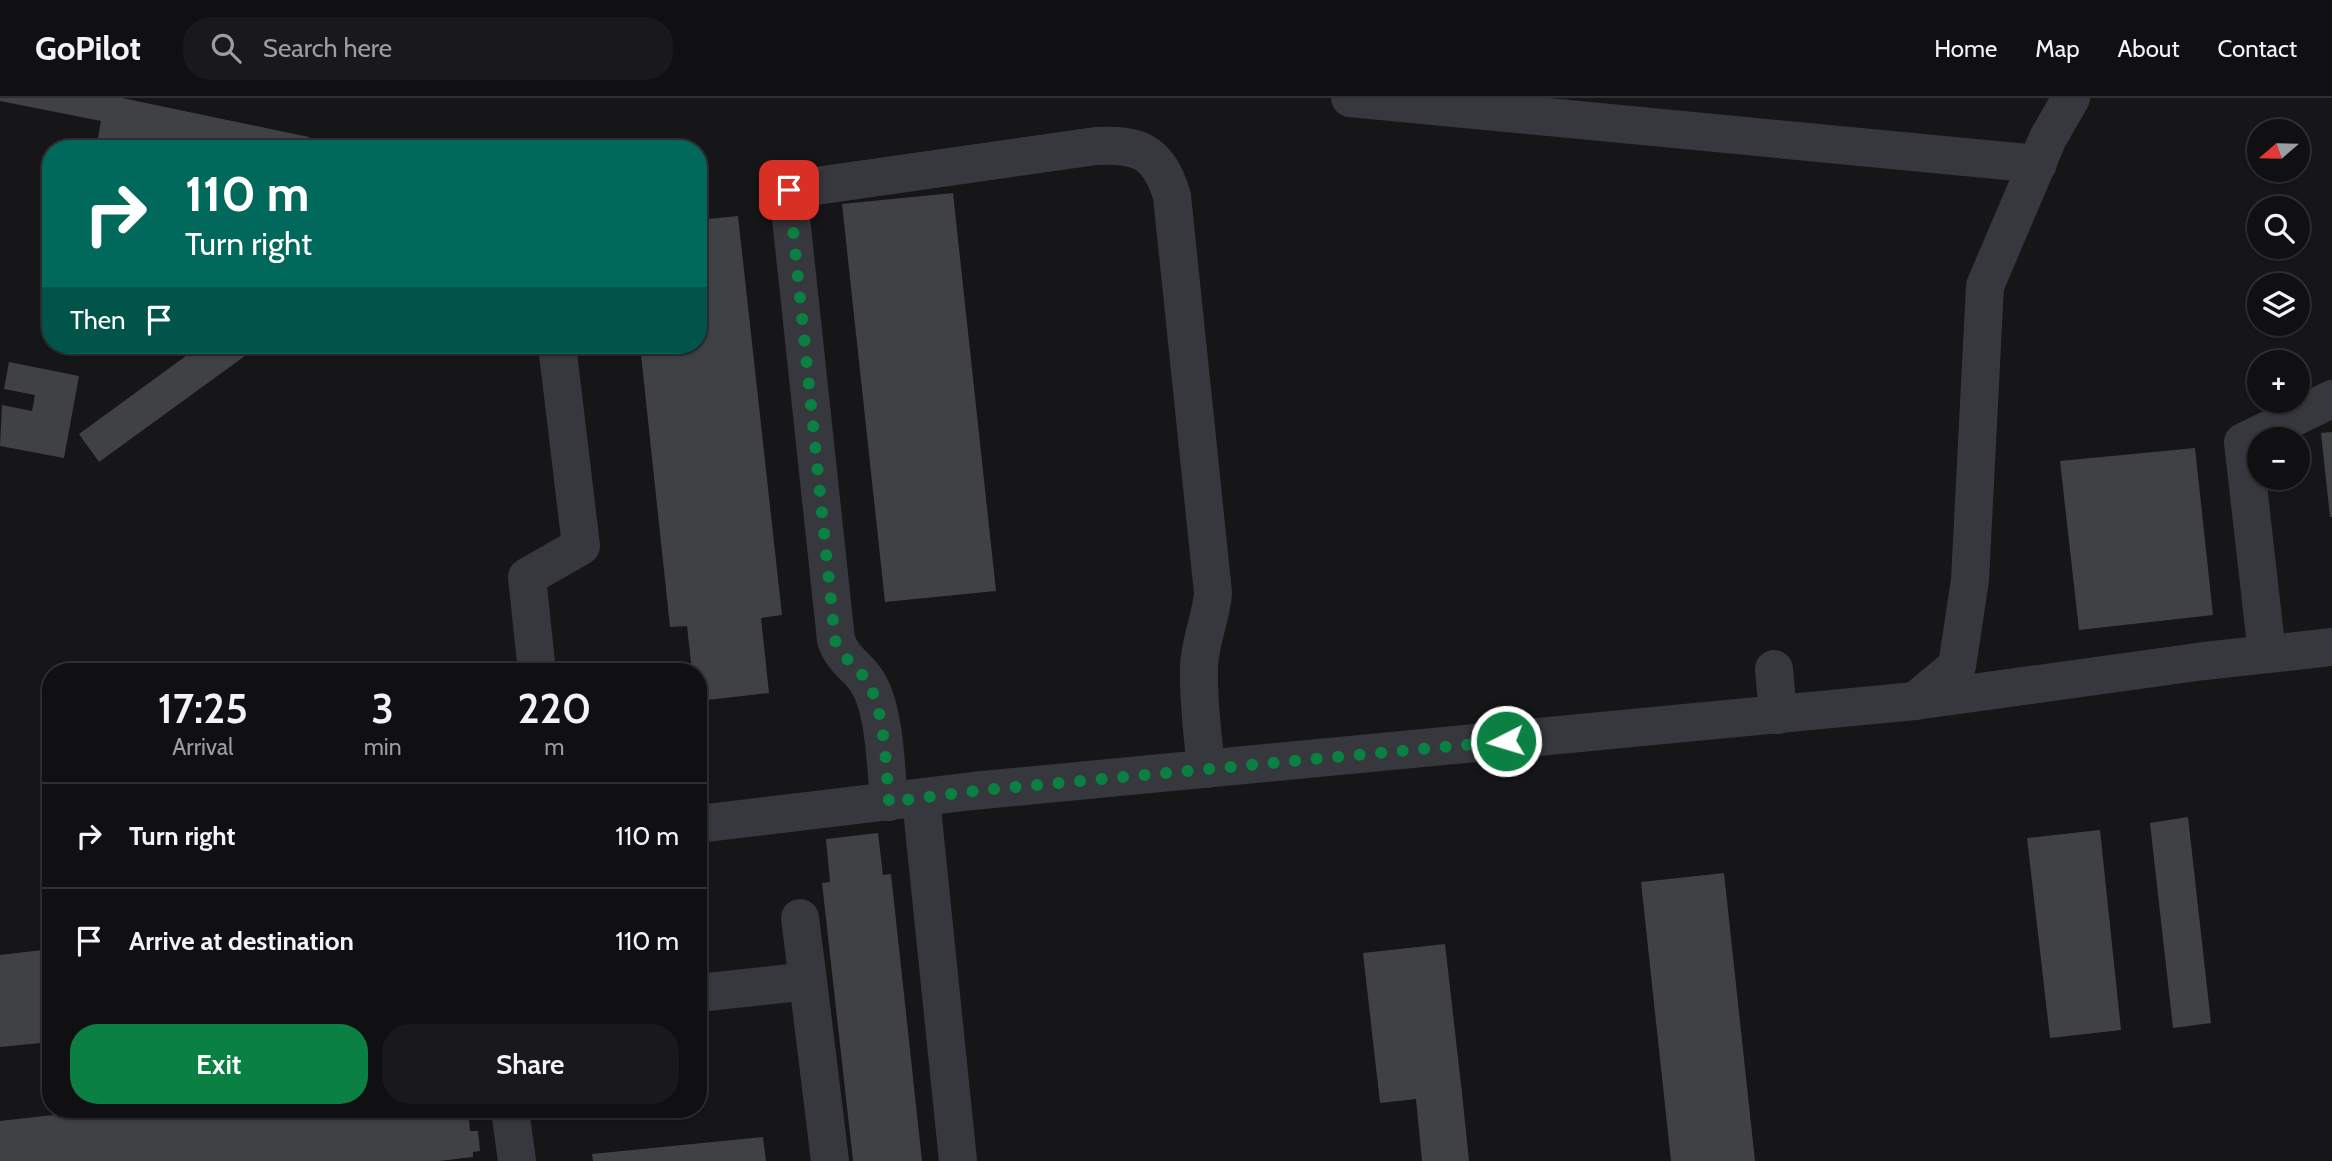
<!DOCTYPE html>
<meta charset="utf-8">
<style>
body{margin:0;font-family:Cabin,sans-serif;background:#19191b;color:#f1f3f6;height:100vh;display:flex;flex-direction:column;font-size:26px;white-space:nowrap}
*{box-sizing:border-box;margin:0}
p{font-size:23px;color:#9c9d9f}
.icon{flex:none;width:38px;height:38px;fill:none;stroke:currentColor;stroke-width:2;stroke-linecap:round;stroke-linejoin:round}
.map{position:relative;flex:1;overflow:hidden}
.details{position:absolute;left:42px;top:565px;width:665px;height:455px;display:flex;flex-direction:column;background:#101012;border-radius:28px;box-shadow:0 2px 5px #0004,0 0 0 2px #303032}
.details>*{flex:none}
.guide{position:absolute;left:42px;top:42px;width:665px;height:214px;border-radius:28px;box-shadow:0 2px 5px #0004,0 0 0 2px #303032;background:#00695c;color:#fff;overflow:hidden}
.needle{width:46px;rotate:250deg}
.fabs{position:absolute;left:2247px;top:21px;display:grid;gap:14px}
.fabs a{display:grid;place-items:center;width:63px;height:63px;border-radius:50%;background:#101012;box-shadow:0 2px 5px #0004,0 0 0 2px #303032;font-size:35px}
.pin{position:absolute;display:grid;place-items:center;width:60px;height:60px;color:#fff;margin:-30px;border-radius:14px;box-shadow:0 4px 10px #0006}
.me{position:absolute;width:77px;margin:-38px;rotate:265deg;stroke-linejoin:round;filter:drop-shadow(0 0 5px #0008)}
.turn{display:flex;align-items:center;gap:24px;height:147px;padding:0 28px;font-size:32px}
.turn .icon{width:91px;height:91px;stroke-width:2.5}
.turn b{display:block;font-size:49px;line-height:60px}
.then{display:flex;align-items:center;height:66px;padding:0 28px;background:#0003;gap:14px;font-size:26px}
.eta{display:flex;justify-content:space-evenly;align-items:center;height:119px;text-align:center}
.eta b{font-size:42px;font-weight:600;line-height:49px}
.primary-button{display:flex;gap:14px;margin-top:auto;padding:14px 28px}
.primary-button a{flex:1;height:80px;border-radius:28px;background:#0b8043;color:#fff;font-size:28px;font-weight:600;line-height:80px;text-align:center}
.primary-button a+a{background:#19191b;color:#f1f3f6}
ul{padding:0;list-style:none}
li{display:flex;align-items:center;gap:21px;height:105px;padding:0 28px;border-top:2px solid #303032}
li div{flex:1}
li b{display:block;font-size:26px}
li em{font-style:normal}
header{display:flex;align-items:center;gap:42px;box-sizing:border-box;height:98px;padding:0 35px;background:#101012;border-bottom:2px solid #303032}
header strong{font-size:33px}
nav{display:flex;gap:38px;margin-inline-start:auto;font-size:24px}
.search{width:490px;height:63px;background:#19191b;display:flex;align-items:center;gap:18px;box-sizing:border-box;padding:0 24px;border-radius:28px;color:#9c9d9f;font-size:26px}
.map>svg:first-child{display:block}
.building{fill:#404145}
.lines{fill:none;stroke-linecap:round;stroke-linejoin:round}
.minor{stroke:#37383d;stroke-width:38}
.route{stroke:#0b8043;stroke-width:12;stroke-dasharray:0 21.6}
</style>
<header>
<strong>GoPilot</strong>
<div class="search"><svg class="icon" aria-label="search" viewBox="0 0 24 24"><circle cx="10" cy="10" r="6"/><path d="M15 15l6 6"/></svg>Search here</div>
<nav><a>Home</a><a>Map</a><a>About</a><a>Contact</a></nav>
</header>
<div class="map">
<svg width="2332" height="1063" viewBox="0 0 2332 1063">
<rect width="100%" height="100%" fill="#161618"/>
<g class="building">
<polygon points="0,0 122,0 309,39 307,51 96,51 101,23 0,3"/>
<polygon points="953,95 996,493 885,504 842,106"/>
<polygon points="738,118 782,517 761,520 769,595 698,603 698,574 692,574 687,528 670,529 640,247 698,247 698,122"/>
<polygon points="201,247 243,247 249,255 99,364 79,336"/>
<polygon points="9,264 79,278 64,360 0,348 2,307 32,313 35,297 4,291"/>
<polygon points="2332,334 2332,419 2330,419 2321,335"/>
<polygon points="2195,350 2213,517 2079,532 2060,363"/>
<polygon points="2188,719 2211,925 2173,930 2150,725"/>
<polygon points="2100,732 2121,932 2050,940 2027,740"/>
<polygon points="878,735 883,777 891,776 922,1063 853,1063 822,785 830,784 826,741"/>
<polygon points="1724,775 1755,1063 1671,1063 1641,784"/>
<polygon points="1445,846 1462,995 1469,1063 1422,1063 1416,1001 1380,1005 1363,855"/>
<polygon points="51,851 51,944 0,949 0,857"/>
<polygon points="98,1012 468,1012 470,1033 478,1033 480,1053 473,1054 473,1059 439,1063 0,1063 0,1023"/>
<polygon points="763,1039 766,1063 593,1063 592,1056"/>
</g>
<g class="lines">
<g class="minor">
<polyline points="1350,0 2038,66"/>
<polyline points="2267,556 2243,344 2332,301"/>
<polyline points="1774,571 1778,617"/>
<polyline points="537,574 527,479 581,448 557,247"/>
<polyline points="1915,603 2204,563 2332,549"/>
<polyline points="921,701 958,1063"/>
<path d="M 889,704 C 886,671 885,613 868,585 C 859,569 843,563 836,542 L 788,92 L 1096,48 C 1141,46 1158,54 1172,98 L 1213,495 C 1211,521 1199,545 1199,571 C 1198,604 1203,638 1206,671"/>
<polyline points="698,726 973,693 1915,603 1957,568 1970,482 1985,188 2048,40 2071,0"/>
<polyline points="800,820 808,883"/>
<polyline points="698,895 808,883 830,1063"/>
<polyline points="510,1012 517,1063"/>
</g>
</g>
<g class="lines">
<path class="route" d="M 789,92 L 835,542 C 843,562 859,569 868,585 C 885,612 886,672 889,704 L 974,693 L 1506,643"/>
</g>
</svg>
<div class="fabs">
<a><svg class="needle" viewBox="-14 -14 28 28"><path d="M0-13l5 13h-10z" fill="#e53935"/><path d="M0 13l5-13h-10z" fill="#9c9d9f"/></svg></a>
<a><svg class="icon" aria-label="search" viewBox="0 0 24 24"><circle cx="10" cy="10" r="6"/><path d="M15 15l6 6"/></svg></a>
<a><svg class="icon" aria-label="layers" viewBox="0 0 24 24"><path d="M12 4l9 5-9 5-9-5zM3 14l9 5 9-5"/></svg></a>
<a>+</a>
<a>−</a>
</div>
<div class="pin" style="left:789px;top:92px;background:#d93025"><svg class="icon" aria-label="arrive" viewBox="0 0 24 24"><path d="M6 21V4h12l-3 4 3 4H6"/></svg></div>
<svg class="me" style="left:1506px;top:643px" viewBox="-20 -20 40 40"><circle r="17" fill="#0b8043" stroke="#fff" stroke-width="3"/><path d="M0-11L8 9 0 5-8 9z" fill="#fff"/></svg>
<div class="guide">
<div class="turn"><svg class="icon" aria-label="right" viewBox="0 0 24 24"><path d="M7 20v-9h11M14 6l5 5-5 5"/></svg><div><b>110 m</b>Turn right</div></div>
<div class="then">Then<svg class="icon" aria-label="arrive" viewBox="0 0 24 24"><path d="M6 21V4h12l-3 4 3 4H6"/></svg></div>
</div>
<section class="details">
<div class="eta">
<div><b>17:25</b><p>Arrival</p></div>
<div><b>3</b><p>min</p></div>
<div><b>220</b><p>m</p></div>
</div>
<ul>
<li><svg class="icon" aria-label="right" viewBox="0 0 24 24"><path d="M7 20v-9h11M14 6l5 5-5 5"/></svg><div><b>Turn right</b></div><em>110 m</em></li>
<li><svg class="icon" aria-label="arrive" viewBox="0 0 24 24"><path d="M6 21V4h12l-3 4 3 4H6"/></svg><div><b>Arrive at destination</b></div><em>110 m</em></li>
</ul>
<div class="primary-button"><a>Exit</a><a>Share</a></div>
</section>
</div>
